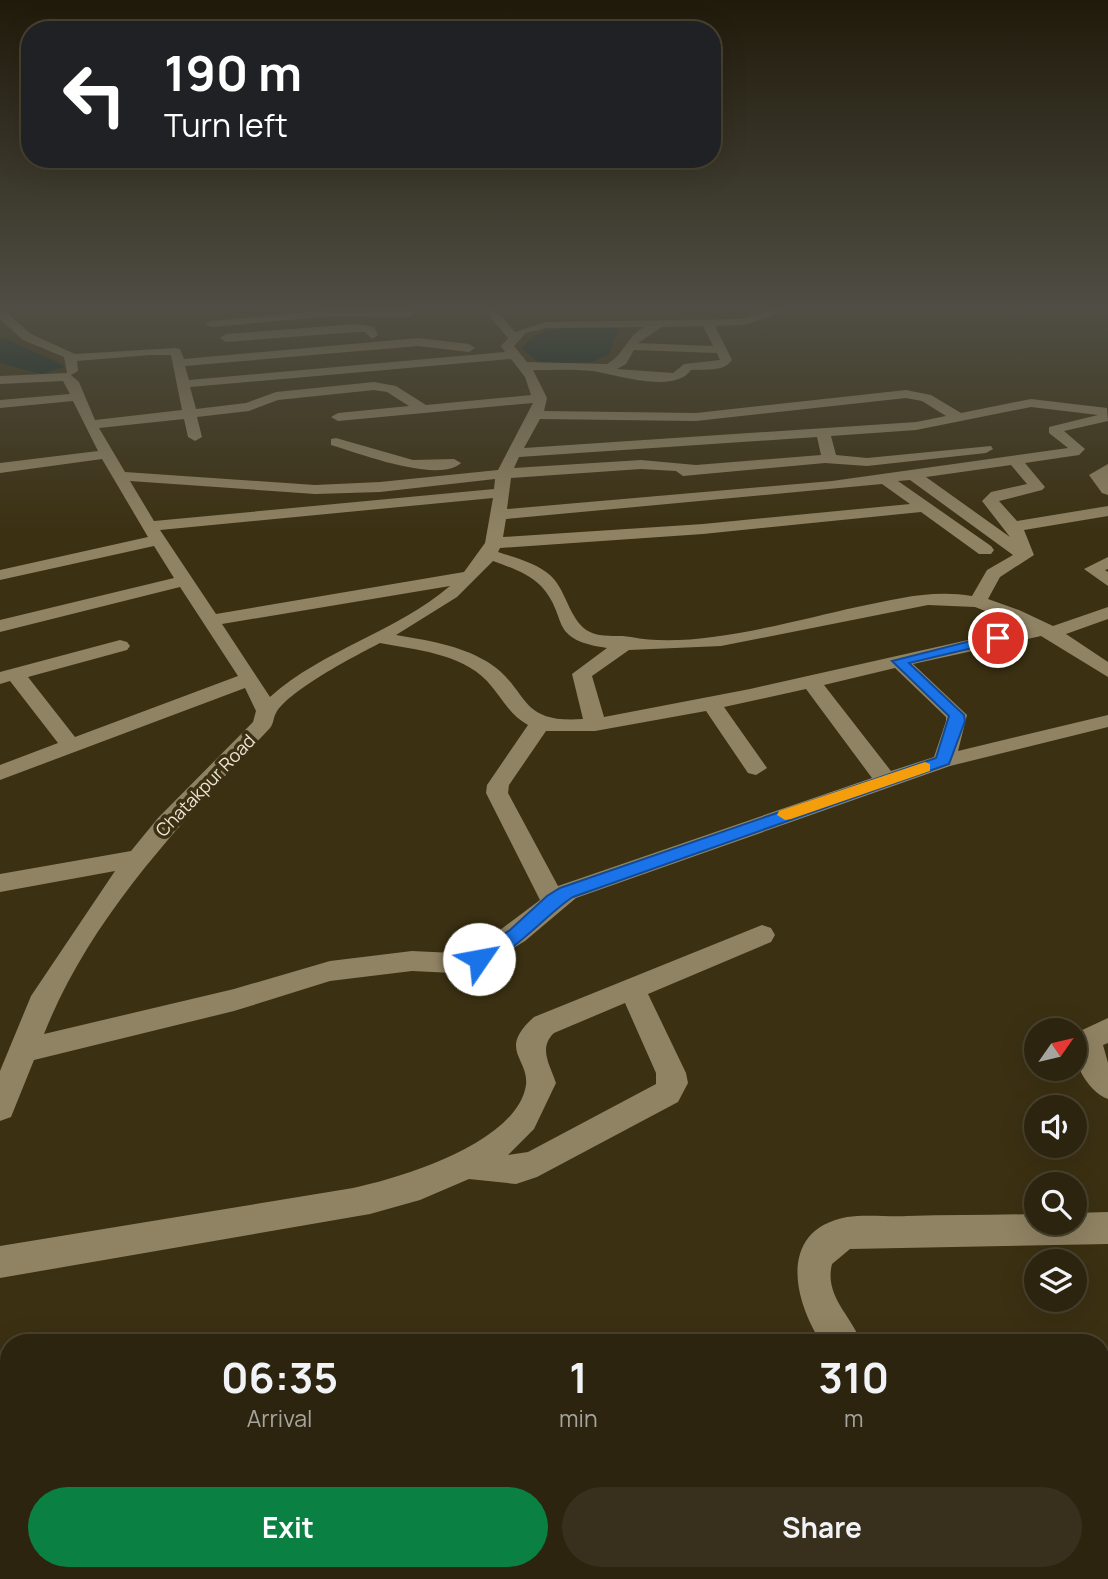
<!DOCTYPE html>
<style>
body{margin:0;font-family:Manrope,sans-serif;background:#38301c;color:#f1f3f6;height:100vh;display:flex;flex-direction:column;font-size:26px;white-space:nowrap}
*{box-sizing:border-box;margin:0}
p{font-size:23px;color:#a6a49e}
.icon{flex:none;width:38px;height:38px;fill:none;stroke:currentColor;stroke-width:2;stroke-linecap:round;stroke-linejoin:round}
.map{position:relative;flex:1;overflow:hidden}
.side{position:absolute;left:0px;top:1334px;width:1110px;height:247px;display:flex;flex-direction:column;background:#2c240e;border-radius:28px 28px 0 0;box-shadow:0 7px 28px #0002,0 0 0 2px #48412e}
.side>*{flex:none}
.top-card{position:absolute;left:21px;top:21px;width:700px;height:147px;border-radius:28px;box-shadow:0 7px 28px #0002,0 0 0 2px #48412e;background:#202124;color:#fff;overflow:hidden}
.needle{width:46px;rotate:56deg}
.fabs{position:absolute;left:1024px;top:1018px;display:grid;gap:14px}
.fabs a{display:grid;place-items:center;width:63px;height:63px;border-radius:50%;background:#2c240e;box-shadow:0 7px 28px #0002,0 0 0 2px #48412e;font-size:35px}
.pin{position:absolute;display:grid;place-items:center;width:60px;height:60px;color:#fff;margin:-30px;border:4px solid #fff;border-radius:50%;box-shadow:0 2px 7px #0007}
.me{position:absolute;width:77px;margin:-38px;rotate:57deg;stroke-linejoin:round;filter:drop-shadow(0 0 5px #0008)}
.turn{display:flex;align-items:center;gap:24px;height:147px;padding:0 28px;font-size:32px}
.turn .icon{width:91px;height:91px;stroke-width:2.5}
.turn b{display:block;font-size:49px;line-height:60px}
.eta{display:flex;justify-content:space-evenly;align-items:center;height:119px;text-align:center}
.eta b{font-size:42px;font-weight:700;line-height:49px}
.button{display:flex;gap:14px;margin-top:auto;padding:14px 28px}
.button a{flex:1;height:80px;border-radius:42px;background:#0b8043;color:#fff;font-size:28px;font-weight:700;line-height:80px;text-align:center}
.button a+a{background:#38301c;color:#f1f3f6}
.map>svg:first-child{display:block}
.water{fill:#052525}
.lines{fill:none;stroke-linecap:round;stroke-linejoin:round}
.street{fill:#908363;fill-rule:evenodd}
.route{fill:#1a73e8;stroke:#114b97;stroke-width:2}
.slow{fill:#f59e0b}
.labels{text-anchor:middle;dominant-baseline:central;stroke-width:7;stroke-linejoin:round;paint-order:stroke}
.street-label{font-size:18px;fill:#ede6d5;stroke:#3b3012}
</style>
<div class="map">
<svg width="1108" height="1579" viewBox="0 0 1108 1579">
<rect width="100%" height="100%" fill="#3b3012"/>
<g class="water">
<path d="M 618,328 L 609,354 L 592,362 L 540,364 L 522,349 C 539,320 588,329 618,328 Z"/>
<path d="M 6,338 C 25,350 46,355 65,367 L 41,374 L 0,363 L 0,340 Z"/>
</g>
<g class="lines">
<g class="street">
<path d="M 0,311 L 5,311 L 31,334 L 75,354 L 176,348 L 180,349 L 184,359 L 418,338 L 469,344 L 475,348 L 469,352 L 418,346 L 185,366 L 189,380 L 505,352 L 501,346 L 508,338 L 485,311 L 497,311 L 515,332 L 546,322 L 742,319 L 768,311 L 787,311 L 743,325 L 715,326 L 732,360 C 724,372 705,369 691,370 C 674,394 618,375 593,371 C 574,369 552,370 533,370 L 547,398 L 544,411 L 696,413 L 906,390 L 931,395 L 961,413 L 1031,399 L 1107,408 L 1108,421 L 1064,431 L 1085,449 L 1079,455 L 1025,463 L 1045,487 L 1042,490 L 999,501 L 1017,521 L 1108,506 L 1108,516 L 1024,530 L 1034,555 L 1000,577 L 988,599 L 1019,610 L 1053,626 L 1108,607 L 1108,619 L 1066,634 L 1108,662 L 1108,677 L 1041,636 L 913,664 L 967,715 L 958,751 L 1108,715 L 1108,727 L 950,766 L 576,898 L 525,941 L 479,969 L 453,973 L 412,971 L 330,981 L 234,1011 L 34,1060 L 11,1117 L 0,1121 L 0,1071 L 31,996 L 115,871 L 0,892 L 0,874 L 131,851 L 158,818 L 253,722 L 256,711 L 245,688 L 0,780 L 0,765 L 58,743 L 10,681 L 0,684 L 0,672 L 120,640 L 127,642 L 130,646 L 127,650 L 28,677 L 75,737 L 238,676 L 180,587 L 0,632 L 0,620 L 174,578 L 154,546 L 0,580 L 0,570 L 148,537 L 102,459 L 0,473 L 0,463 L 98,451 L 73,401 L 0,408 L 0,400 L 70,394 L 63,381 L 0,384 L 0,376 L 67,373 L 64,357 L 23,340 L 0,319 ZM 703,326 L 713,346 L 638,343 L 662,327 ZM 644,327 C 626,337 625,354 607,364 L 527,362 L 514,346 L 526,333 L 546,328 ZM 634,350 L 717,353 L 720,360 L 684,364 L 673,373 L 617,369 L 626,364 ZM 150,355 L 171,355 L 182,410 L 95,420 L 79,382 L 71,375 L 78,371 L 77,361 ZM 511,359 L 525,377 L 531,395 L 426,405 L 396,386 L 374,382 L 276,392 L 246,403 L 196,409 L 190,387 ZM 374,390 L 387,392 L 409,406 L 338,413 L 331,417 L 338,421 L 533,403 L 498,470 L 380,482 L 315,485 L 125,472 L 99,428 L 184,419 L 188,437 L 195,441 L 202,437 L 197,417 L 249,411 L 278,400 ZM 906,398 L 922,401 L 946,416 L 916,422 L 524,448 L 540,419 L 696,421 ZM 1031,407 L 1098,415 L 1049,427 L 1049,433 L 1068,448 L 832,481 L 507,509 L 511,478 L 641,469 L 676,471 L 683,476 L 825,463 L 867,466 L 986,453 L 993,449 L 991,446 L 867,458 L 836,455 L 831,436 L 916,430 ZM 817,437 L 821,455 L 696,465 L 641,460 L 514,468 L 519,457 ZM 1011,465 L 1027,484 L 991,492 L 982,501 L 1010,537 L 926,477 ZM 495,479 L 494,489 L 154,521 L 130,481 L 315,494 L 380,492 ZM 910,480 L 1013,555 L 987,570 L 972,596 C 933,589 895,599 857,607 C 793,621 694,650 631,637 C 620,635 607,637 595,634 C 570,627 568,592 551,576 C 537,563 516,558 498,552 L 500,548 L 703,534 L 921,512 L 979,554 L 991,554 L 994,550 L 991,546 L 898,481 ZM 882,484 L 910,504 L 703,524 L 503,537 L 506,519 ZM 493,498 L 485,543 L 464,572 L 216,614 L 160,530 ZM 493,561 C 509,567 528,573 541,586 C 570,618 546,639 607,648 L 572,674 L 583,719 C 515,724 531,688 486,661 C 459,645 426,640 396,635 L 457,597 ZM 450,586 C 396,632 324,649 270,697 L 222,624 ZM 928,605 L 975,607 L 1026,627 L 750,689 L 604,717 L 592,676 L 629,650 L 721,646 ZM 380,643 C 416,650 460,653 487,681 C 501,696 509,715 528,725 L 487,785 L 486,793 L 540,900 L 473,950 L 453,953 L 412,951 L 330,961 L 234,989 L 44,1034 C 91,915 184,820 270,728 C 274,723 273,718 276,713 C 289,690 355,656 380,643 ZM 895,668 L 946,717 L 946,721 L 934,757 L 891,771 L 824,685 ZM 806,689 L 872,778 L 558,886 L 508,793 L 509,785 L 546,731 L 595,731 L 706,711 L 748,773 L 756,775 L 767,768 L 724,707 Z"/>
<polygon points="317,311 411,311 415,314 409,317 333,316 211,327 205,324 211,321"/>
<polygon points="357,324 374,327 378,335 372,339 365,332 357,332 226,342 220,338 226,334"/>
<path d="M 336,438 L 413,460 L 454,459 L 461,463 C 439,484 358,453 331,445 L 331,439 Z"/>
<polygon points="1108,464 1108,495 1102,493 1089,475"/>
<polygon points="1108,557 1108,569 1105,570 1108,572 1108,586 1084,569"/>
<path d="M 762,925 L 771,928 L 775,935 L 771,942 L 648,994 L 686,1073 L 688,1083 L 678,1102 L 537,1177 L 516,1184 L 469,1179 L 420,1200 L 370,1214 L 0,1278 L 0,1246 L 353,1188 C 401,1178 517,1143 526,1085 C 529,1058 497,1050 534,1017 ZM 625,1003 L 656,1073 L 656,1084 L 528,1152 L 508,1155 L 534,1129 L 556,1083 C 550,1065 538,1048 554,1033 Z"/>
<path d="M 1108,1018 L 1108,1043 L 1103,1045 L 1108,1063 L 1108,1099 C 1086,1091 1066,1054 1078,1032 Z"/>
<path d="M 1108,1212 L 1108,1244 L 850,1249 L 832,1264 C 824,1296 851,1315 861,1342 L 821,1342 C 793,1299 778,1230 847,1217 C 866,1214 888,1217 907,1216 C 950,1215 993,1215 1036,1214 L 1036,1223 L 1074,1223 L 1074,1213 Z"/>
<polygon points="1108,1390 1108,1435 1101,1438 1101,1393"/>
<polygon points="1101,1567 1106,1579 1059,1579 1056,1572 1101,1572"/>
<polygon points="792,1572 838,1572 841,1579 795,1579"/>
</g>
</g>
<linearGradient id="sky" x2="0" y2="1"><stop stop-color="#201a0a"/><stop offset="0.58" stop-color="#4f4e44"/><stop offset="1" stop-color="#4f4e44" stop-opacity="0"/></linearGradient>
<rect width="1108" height="532" fill="url(#sky)"/>
<path class="route" d="M 998,634 L 1002,636 L 1002,641 L 909,663 L 964,715 L 965,721 L 949,764 L 573,897 C 550,910 497,972 473,964 L 470,959 L 473,954 L 510,930 L 547,896 L 560,888 L 936,758 L 949,716 L 892,661 Z"/>
<polygon class="slow" points="925,762 930,764 930,771 791,819 785,820 777,815 779,811"/>
<g class="labels">
<g class="street-label">
<text transform="translate(205 785) rotate(-46)">Chatakpur Road</text>
</g>
</g>
</svg>
<div class="fabs">
<a><svg class="needle" viewBox="-14 -14 28 28"><path d="M0-13l5 13h-10z" fill="#e53935"/><path d="M0 13l5-13h-10z" fill="#a6a49e"/></svg></a>
<a><svg class="icon" aria-label="sound" viewBox="0 0 24 24"><path d="M4 9h4l5-4v14l-5-4H4zM17 9q2 3 0 6"/></svg></a>
<a><svg class="icon" aria-label="search" viewBox="0 0 24 24"><circle cx="10" cy="10" r="6"/><path d="M15 15l6 6"/></svg></a>
<a><svg class="icon" aria-label="layers" viewBox="0 0 24 24"><path d="M12 4l9 5-9 5-9-5zM3 14l9 5 9-5"/></svg></a>
</div>
<div class="pin" style="left:998px;top:638px;background:#d93025"><svg class="icon" aria-label="arrive" viewBox="0 0 24 24"><path d="M6 21V4h12l-3 4 3 4H6"/></svg></div>
<svg class="me" style="left:479px;top:959px" viewBox="-20 -20 40 40"><circle r="19" fill="#fff"/><path d="M0-13L10 11 0 6-10 11z" fill="#1a73e8"/></svg>
<div class="top-card">
<div class="turn"><svg class="icon" aria-label="left" viewBox="0 0 24 24"><path d="M17 20v-9H6M10 6l-5 5 5 5"/></svg><div><b>190 m</b>Turn left</div></div>
</div>
<section class="side">
<div class="eta">
<div><b>06:35</b><p>Arrival</p></div>
<div><b>1</b><p>min</p></div>
<div><b>310</b><p>m</p></div>
</div>
<div class="button"><a>Exit</a><a>Share</a></div>
</section>
</div>
